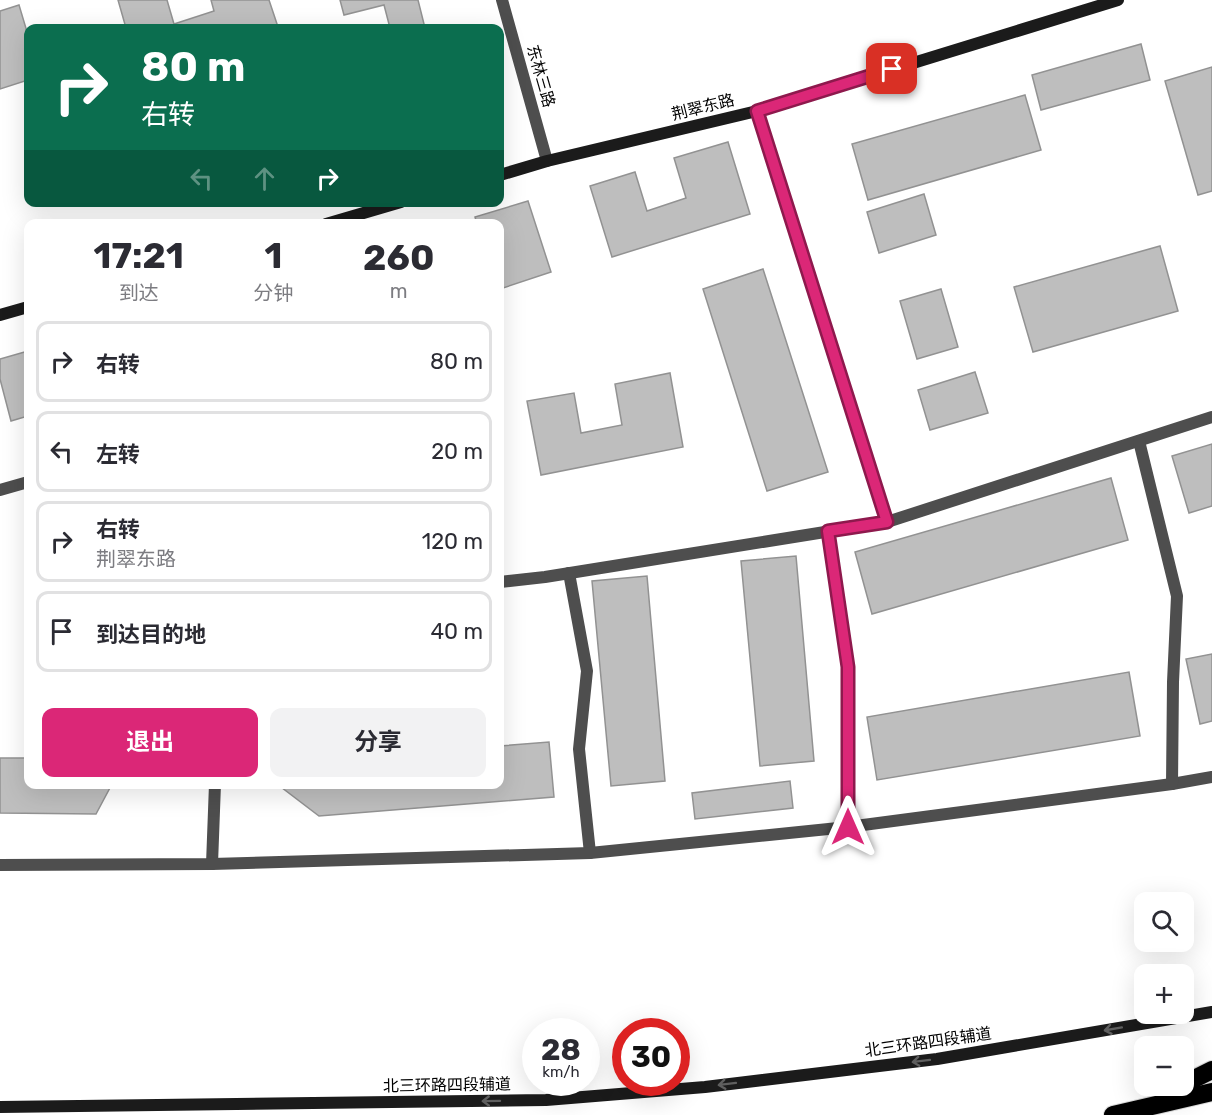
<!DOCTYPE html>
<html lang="zh">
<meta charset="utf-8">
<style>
body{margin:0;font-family:Rubik,"Noto Sans SC",sans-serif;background:#f2f2f3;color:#2b2b33;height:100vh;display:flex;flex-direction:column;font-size:22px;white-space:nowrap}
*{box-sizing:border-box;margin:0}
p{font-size:20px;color:#7c7c81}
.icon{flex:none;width:33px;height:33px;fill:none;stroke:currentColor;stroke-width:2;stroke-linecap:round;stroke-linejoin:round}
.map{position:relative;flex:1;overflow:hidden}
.sheet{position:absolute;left:24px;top:219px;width:480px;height:570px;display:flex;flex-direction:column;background:#fff;border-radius:12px;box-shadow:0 6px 24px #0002}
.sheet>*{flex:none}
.guide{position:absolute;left:24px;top:24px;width:480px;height:183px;border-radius:12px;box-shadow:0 6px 24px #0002;background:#0b6e4f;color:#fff;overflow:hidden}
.fabs{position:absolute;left:1134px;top:892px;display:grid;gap:12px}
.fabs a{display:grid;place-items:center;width:60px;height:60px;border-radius:12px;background:#fff;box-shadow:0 6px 24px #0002;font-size:30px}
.speed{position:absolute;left:522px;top:1018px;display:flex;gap:12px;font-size:30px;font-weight:700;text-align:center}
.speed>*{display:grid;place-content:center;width:78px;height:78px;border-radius:50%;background:#fff;box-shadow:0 6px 24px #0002;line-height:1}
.speed small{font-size:15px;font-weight:400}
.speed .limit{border:9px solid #d22;background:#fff;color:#111}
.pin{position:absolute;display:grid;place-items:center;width:51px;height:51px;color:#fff;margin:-26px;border-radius:12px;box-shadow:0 3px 9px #0006}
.me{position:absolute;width:66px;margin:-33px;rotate:0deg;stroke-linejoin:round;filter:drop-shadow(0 0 4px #0008)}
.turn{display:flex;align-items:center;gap:21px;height:126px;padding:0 18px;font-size:27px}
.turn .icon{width:78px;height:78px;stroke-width:2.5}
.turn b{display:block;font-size:42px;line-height:51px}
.lanes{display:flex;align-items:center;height:57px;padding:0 18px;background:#0003;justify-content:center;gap:30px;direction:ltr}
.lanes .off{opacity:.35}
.eta{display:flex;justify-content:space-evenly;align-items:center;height:102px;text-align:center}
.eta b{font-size:36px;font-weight:700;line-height:42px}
.action{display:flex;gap:12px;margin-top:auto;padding:12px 18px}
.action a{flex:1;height:69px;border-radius:12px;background:#db2777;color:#fff;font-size:24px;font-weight:700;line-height:69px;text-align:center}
.action a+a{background:#f2f2f3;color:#2b2b33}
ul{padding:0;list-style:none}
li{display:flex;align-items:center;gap:18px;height:81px;margin:0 12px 9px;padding:0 6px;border:3px solid #e1e1e2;border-radius:12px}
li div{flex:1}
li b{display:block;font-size:22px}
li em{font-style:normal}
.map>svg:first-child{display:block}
.building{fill:#bebebe;stroke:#929292;stroke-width:1.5}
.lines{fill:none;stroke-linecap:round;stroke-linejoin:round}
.highway-casing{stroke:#dbdbdb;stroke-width:20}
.street{stroke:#4e4e4e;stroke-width:12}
.secondary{stroke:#1b1b1b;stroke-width:12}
.highway{stroke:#000;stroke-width:18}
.oneway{stroke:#5f5f5f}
.route-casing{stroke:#8e194d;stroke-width:15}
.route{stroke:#db2777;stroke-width:10}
.labels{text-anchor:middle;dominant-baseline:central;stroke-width:4.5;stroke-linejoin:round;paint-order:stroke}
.street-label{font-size:16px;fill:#000;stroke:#fff}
</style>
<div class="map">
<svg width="1212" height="1115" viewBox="0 0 1212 1115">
<rect width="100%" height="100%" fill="#fff"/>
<g class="building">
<polygon points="118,0 167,0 174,24 214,11 211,0 269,0 278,27 273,28 126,28"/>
<polygon points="340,0 418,0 425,28 390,28 384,5 344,15"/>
<polygon points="19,5 28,35 28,80 0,89 0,11"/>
<polygon points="1141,44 1150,80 1041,110 1032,75"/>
<polygon points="1212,67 1212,191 1198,195 1165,81"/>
<polygon points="1025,95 1041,150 868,200 852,144"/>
<polygon points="728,142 750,214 612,257 590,186 635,172 647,211 686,198 674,158"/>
<polygon points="924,194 936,235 879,253 867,212"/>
<polygon points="528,201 551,272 500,289 500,224 477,224 475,217"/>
<polygon points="1160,246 1178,311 1033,352 1014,287"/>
<polygon points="763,269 828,472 767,491 703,289"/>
<polygon points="941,289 958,347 917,359 900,301"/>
<polygon points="28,351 28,416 11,421 0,379 0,359"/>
<polygon points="975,372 988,413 930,430 918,390"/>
<polygon points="670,373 683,447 541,475 527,401 574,393 581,433 622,425 615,384"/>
<polygon points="1212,444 1212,506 1189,513 1172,456"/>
<polygon points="1111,478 1128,540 872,614 855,552"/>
<polygon points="796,556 814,761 760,766 741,561"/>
<polygon points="647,576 665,781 611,786 592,581"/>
<polygon points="1212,654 1212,721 1200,724 1186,659"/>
<polygon points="1129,672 1140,736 877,780 867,717"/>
<polygon points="549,742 554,797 319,816 277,784 500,784 500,746"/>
<polygon points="0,758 28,758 28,784 112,784 96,814 0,813"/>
<polygon points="790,781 793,808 695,819 692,793"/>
</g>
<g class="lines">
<defs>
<g id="highway">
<polyline points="1184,1084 1212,1070"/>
<polyline points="1113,1115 1212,1092"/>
</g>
</defs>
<use href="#highway" class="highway-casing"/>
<g class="street">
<polyline points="502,0 547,161"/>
<polyline points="757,111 887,522 1212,417"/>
<polyline points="0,490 28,482"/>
<polyline points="828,531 848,667 848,827"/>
<polyline points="569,573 587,671 579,749 590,853"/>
<polyline points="500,582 545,577 887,522"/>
<polyline points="1172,784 1212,777"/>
<polyline points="212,864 215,784"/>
<polyline points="0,865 212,864 590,853 848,827 1172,784 1173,682 1177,596 1139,441"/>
</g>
<g class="secondary">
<polyline points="500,175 547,161 757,111 1118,0"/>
<polyline points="326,224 401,202"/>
<polyline points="0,315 28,307"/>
<polyline points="0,1107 546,1100 705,1087 937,1059 1212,1012"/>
</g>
<use href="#highway" class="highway"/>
</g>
<defs><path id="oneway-shaft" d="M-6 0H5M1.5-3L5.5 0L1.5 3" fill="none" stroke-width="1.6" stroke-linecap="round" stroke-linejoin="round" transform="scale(1.5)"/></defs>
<g class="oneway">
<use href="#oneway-shaft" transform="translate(1113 1029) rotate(170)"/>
<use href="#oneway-shaft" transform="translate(921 1061) rotate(173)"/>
<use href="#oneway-shaft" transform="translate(727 1084) rotate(173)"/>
<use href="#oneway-shaft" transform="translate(491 1101) rotate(179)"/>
</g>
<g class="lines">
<defs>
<polyline id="route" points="848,827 848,667 828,531 887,522 757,111 892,69"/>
</defs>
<use href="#route" class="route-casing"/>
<use href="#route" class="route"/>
</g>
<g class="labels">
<g class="street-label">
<text transform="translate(541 76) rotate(74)">东林三路</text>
<text transform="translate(703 107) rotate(-14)">荆翠东路</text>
<text transform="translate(928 1042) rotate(-8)">北三环路四段辅道</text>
<text transform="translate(447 1085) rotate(-1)">北三环路四段辅道</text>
</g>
</g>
</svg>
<div class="fabs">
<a><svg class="icon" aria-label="search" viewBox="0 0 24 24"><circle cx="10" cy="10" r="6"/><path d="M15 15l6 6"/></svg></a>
<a>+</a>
<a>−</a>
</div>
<div class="speed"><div>28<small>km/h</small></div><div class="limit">30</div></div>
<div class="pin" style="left:892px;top:69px;background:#d93025"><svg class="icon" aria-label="arrive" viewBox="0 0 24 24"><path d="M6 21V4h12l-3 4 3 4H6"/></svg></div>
<svg class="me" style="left:848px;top:827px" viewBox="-20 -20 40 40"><path d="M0-17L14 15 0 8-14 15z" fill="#db2777" stroke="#fff" stroke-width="4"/></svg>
<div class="guide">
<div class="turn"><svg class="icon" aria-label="right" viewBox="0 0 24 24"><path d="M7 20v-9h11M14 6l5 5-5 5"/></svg><div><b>80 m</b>右转</div></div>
<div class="lanes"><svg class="icon off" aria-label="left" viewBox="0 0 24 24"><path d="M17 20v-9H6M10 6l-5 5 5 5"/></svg><svg class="icon off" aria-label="ahead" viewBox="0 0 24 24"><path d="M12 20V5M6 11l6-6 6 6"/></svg><svg class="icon" aria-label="right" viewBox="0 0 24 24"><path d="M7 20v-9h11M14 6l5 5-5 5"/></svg></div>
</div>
<section class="sheet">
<div class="eta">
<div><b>17:21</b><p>到达</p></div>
<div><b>1</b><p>分钟</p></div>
<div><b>260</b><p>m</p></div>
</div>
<ul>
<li><svg class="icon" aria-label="right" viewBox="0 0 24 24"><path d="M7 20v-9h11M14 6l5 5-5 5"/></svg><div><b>右转</b></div><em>80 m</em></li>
<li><svg class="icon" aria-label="left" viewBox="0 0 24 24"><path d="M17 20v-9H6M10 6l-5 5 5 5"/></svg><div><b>左转</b></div><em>20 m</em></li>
<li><svg class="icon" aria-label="right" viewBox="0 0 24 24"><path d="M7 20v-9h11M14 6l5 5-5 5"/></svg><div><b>右转</b><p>荆翠东路</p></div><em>120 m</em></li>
<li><svg class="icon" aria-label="arrive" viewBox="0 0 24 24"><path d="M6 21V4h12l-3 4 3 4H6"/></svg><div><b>到达目的地</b></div><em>40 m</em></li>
</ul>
<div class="action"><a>退出</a><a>分享</a></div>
</section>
</div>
